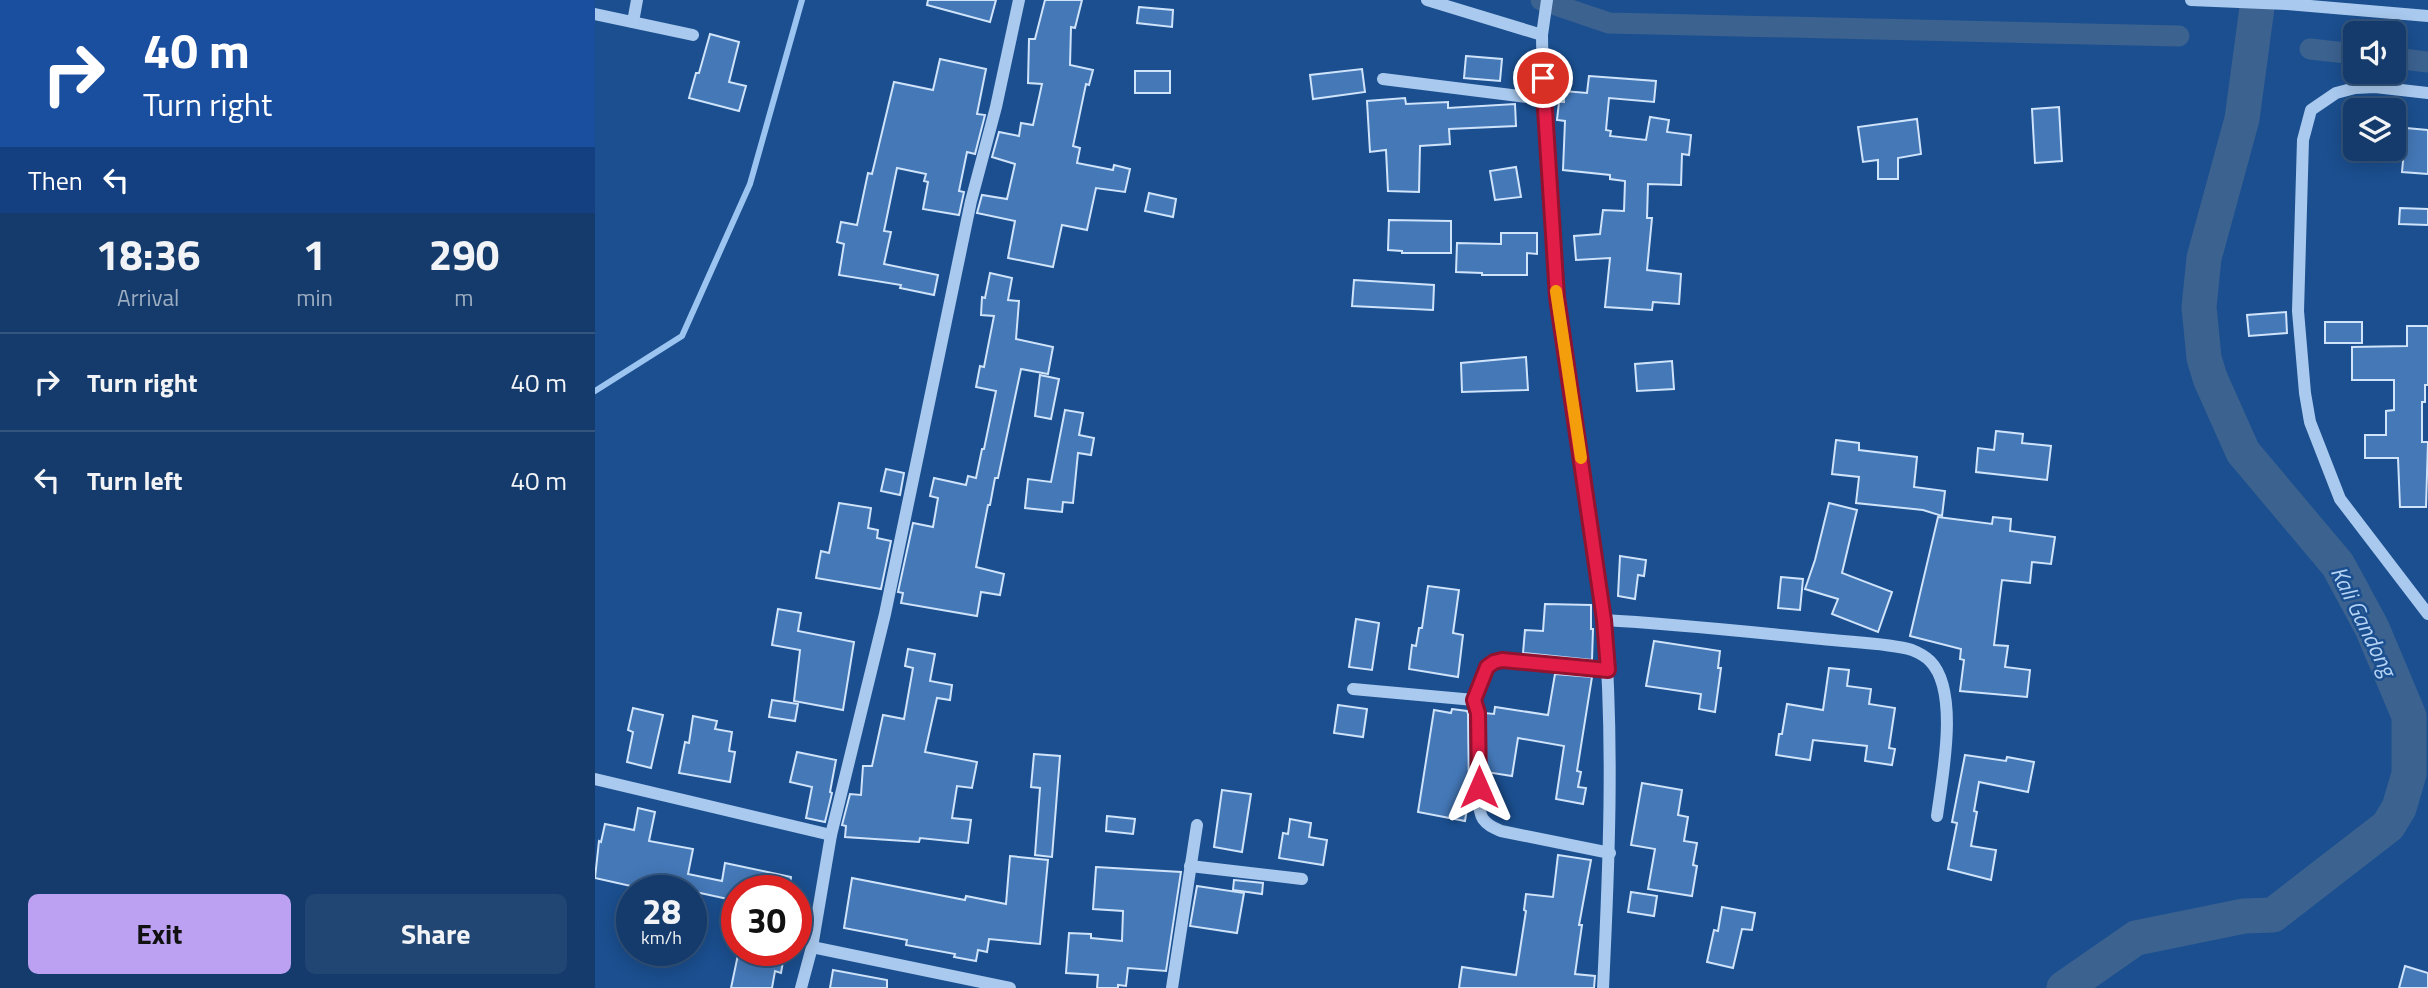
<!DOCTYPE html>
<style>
body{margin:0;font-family:"Titillium Web",sans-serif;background:#214673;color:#f1f3f6;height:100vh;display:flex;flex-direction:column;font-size:26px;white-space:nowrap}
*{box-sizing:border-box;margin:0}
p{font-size:23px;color:#9dadc1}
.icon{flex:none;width:38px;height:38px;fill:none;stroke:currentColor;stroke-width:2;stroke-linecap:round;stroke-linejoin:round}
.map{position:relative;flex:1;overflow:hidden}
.drawer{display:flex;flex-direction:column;background:#143b6b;width:595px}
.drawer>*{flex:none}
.top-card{background:#1a4fa0;color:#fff;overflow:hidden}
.tools{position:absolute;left:1748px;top:21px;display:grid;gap:14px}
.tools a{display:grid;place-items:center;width:63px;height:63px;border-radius:10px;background:#143b6b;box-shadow:0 4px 18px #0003,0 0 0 2px #33557e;font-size:35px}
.speed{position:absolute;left:21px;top:875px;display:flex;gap:14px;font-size:35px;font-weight:700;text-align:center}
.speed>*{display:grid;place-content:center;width:91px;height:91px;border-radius:50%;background:#143b6b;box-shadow:0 4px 18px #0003,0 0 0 2px #33557e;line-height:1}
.speed small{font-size:18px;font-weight:400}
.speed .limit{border:10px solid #d22;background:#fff;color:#111}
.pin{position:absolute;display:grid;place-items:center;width:60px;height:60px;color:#fff;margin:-30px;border:4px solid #fff;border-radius:50%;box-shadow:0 2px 7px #0007}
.me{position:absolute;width:77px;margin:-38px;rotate:0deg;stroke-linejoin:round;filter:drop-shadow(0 0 5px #0008)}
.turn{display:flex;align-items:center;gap:24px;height:147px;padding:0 28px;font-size:32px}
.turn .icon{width:91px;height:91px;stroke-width:2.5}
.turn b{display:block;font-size:49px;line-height:60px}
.then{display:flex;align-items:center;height:66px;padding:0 28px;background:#0003;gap:14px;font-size:26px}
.eta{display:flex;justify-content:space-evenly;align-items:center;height:119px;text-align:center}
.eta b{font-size:42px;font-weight:700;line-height:49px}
.action{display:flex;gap:14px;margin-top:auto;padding:14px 28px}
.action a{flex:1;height:80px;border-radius:10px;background:#bca0f2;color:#111;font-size:28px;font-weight:700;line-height:80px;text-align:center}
.action a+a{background:#214673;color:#f1f3f6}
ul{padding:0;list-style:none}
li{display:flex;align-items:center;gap:21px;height:98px;padding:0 28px;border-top:2px solid #33557e}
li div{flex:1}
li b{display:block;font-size:26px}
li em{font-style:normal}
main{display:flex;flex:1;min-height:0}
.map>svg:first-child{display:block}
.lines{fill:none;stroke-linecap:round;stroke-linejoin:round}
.stream{stroke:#9cc4f0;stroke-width:6}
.canal{stroke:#3c6290;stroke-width:21}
.river{stroke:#3c6290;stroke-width:35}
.building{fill:#4478b7;stroke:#cfe3fa;stroke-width:2}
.minor{stroke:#a9c9ee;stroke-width:12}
.route-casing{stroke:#92132f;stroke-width:18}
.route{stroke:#e11d48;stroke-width:12}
.slow{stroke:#f59e0b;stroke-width:12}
.labels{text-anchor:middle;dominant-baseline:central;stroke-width:5;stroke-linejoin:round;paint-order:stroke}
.water-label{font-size:23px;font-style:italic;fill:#b5d3f5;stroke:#1b4f8f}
</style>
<main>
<section class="drawer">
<div class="top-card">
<div class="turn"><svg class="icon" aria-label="right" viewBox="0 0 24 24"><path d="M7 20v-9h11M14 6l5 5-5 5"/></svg><div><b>40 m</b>Turn right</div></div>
<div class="then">Then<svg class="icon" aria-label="left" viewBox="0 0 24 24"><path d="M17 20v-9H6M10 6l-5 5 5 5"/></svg></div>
</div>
<div class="eta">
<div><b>18:36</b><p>Arrival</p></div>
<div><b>1</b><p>min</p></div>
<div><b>290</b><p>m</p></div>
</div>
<ul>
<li><svg class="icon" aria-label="right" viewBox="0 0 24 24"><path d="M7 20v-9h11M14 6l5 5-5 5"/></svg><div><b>Turn right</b></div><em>40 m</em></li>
<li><svg class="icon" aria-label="left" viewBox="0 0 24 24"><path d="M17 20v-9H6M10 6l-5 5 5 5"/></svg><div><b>Turn left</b></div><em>40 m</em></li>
</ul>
<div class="action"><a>Exit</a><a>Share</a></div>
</section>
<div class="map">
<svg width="1833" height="988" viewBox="0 0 1833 988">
<rect width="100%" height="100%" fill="#1b4f8f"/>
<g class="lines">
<polyline class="stream" points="0,391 87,336 155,184 207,0"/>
<g class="canal">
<polyline points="946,0 1014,23 1584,36"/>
<polyline points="1715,49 1760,54"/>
<polyline points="1799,58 1833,62"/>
</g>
<polyline class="river" points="1469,988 1541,938 1649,916 1678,915 1793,826 1804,808 1814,774 1814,716 1777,628 1743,565 1648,452 1615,378 1609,358 1604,307 1609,258 1647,119 1663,0"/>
</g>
<g class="building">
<polygon points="333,0 401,0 395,22 332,5"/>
<polygon points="450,0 487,0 480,28 476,27 475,65 498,70 494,85 491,84 478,146 485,148 482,163 518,170 519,165 535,169 530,192 501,188 492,230 467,225 458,267 413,258 420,221 382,213 387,195 412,199 420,164 397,157 404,132 424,136 426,123 438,125 447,84 433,83 434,39 440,39"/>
<polygon points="544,7 578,10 577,27 542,23"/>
<polygon points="115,34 144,42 134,82 151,86 144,111 94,98 101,73 104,73"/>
<polygon points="871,56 907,59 905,81 869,78"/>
<polygon points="345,59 391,69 382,114 390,115 380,154 372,152 364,191 369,192 364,215 328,209 333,182 329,181 331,174 302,168 289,231 296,232 289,264 343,275 339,295 305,288 306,285 244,275 249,244 242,242 246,222 262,225 273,173 277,174 299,82 338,90"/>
<polygon points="767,69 770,92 718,99 715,75"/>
<rect x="540" y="71" width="35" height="22"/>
<polygon points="994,76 1061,81 1059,102 1014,98 1011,130 1016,131 1015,136 1051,140 1055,117 1074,120 1072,132 1096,135 1094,155 1087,154 1086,185 1053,184 1052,218 1057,218 1052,270 1086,274 1084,304 1058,302 1057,310 1010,307 1015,258 981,260 979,236 1005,234 1008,210 1029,211 1030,181 1015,179 1015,175 968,170 970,121 962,120 964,102 969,102 969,91 992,93"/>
<polygon points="810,98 811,104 853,102 853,108 920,104 921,126 854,129 855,144 825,146 824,192 793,191 791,150 775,152 772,101"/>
<polygon points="1464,107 1467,161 1440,163 1437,109"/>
<polygon points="1322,119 1326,154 1303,158 1303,179 1283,179 1283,160 1268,162 1263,127"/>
<polygon points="1811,128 1833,130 1833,174 1807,172"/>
<polygon points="921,167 926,197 900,200 895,171"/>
<polygon points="554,193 581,199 578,217 550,211"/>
<polygon points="1805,208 1833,209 1833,225 1804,224"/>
<polygon points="794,220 856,221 856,253 807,253 807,251 793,250"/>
<polygon points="906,233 942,233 942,254 932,253 932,275 887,275 887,273 861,272 862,243 906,244"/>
<polygon points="395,273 417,278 413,300 424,301 421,339 458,347 453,374 426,369 403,478 400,478 395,505 393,505 381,567 409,574 405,595 386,592 382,616 306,603 308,593 303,592 318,523 338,527 343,498 335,496 339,478 371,485 373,476 381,478 387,449 389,449 401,391 381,387 385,366 389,367 399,316 386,315 387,297 390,298"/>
<polygon points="759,280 839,285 838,310 757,306"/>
<polygon points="1691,312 1692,333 1654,336 1652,315"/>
<rect x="1730" y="322" width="37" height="21"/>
<polygon points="1812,326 1833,326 1833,385 1830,385 1830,402 1827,402 1827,442 1833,442 1831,507 1805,507 1803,458 1770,458 1770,435 1791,435 1791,411 1799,410 1799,380 1757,380 1757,347 1812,346"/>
<polygon points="931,357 933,390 867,392 866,363"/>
<polygon points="1077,361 1079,389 1042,391 1040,364"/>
<polygon points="445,375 464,379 456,419 440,416"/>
<polygon points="470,410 488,413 484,435 499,438 496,455 483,453 478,503 468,502 467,512 430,508 433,479 456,482"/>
<polygon points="1401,431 1428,434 1427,443 1456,446 1452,480 1381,472 1383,448 1399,450"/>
<polygon points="1241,440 1264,443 1264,450 1322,457 1319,487 1350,491 1347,516 1328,510 1261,503 1264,477 1237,474"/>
<polygon points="291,469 309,473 305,495 286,491"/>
<polygon points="244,503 276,508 273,528 283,530 282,538 296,541 286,589 221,578 226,551 234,553"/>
<polygon points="1234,503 1262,510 1247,573 1297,592 1283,632 1237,614 1243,599 1210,589 1220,560"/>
<polygon points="1343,517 1397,524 1398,517 1416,519 1415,531 1460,537 1456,564 1437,562 1435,583 1407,580 1399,645 1413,646 1410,667 1435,670 1432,697 1365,691 1369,660 1365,659 1366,649 1315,636"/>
<polygon points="1025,556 1051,560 1049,576 1043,575 1040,599 1023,596"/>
<polygon points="1186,577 1208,579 1205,610 1183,608"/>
<polygon points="833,586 864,590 858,633 868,635 863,677 814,669 817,645 821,646 824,628 827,628"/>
<polygon points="950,604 996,605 996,629 998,629 997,660 928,653 930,630 948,631"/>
<polygon points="183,609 206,613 203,631 259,642 248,710 199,701 205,650 177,645"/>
<polygon points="761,619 784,623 777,670 754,667"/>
<polygon points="1059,641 1125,651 1123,668 1126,668 1120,712 1104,709 1106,694 1051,686"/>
<polygon points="313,649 340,654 335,681 357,685 355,700 342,698 330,752 382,762 377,788 362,786 357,818 376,820 373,843 325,838 324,842 250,837 251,826 247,825 255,794 266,795 268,766 277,766 288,715 309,719 318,668 310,666"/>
<polygon points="1234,668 1254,670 1252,686 1276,689 1274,704 1300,708 1294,748 1300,749 1297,765 1270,761 1272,746 1218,740 1215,760 1181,755 1184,734 1187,734 1192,704 1228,710"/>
<polygon points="960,674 997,677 982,771 986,772 983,787 991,788 988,804 961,799 969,746 923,738 917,776 891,772 890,713 899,714 900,707 953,715"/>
<polygon points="177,700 203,704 200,721 174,717"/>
<polygon points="743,705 772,709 768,737 739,733"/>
<polygon points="38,708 68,715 56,768 32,762 38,732 33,730"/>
<polygon points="857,709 872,711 873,714 874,796 870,821 823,812 839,710 856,713"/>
<polygon points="98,716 122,721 120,729 137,732 134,751 140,752 135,782 84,773 90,742 94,743"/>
<polygon points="202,752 241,760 235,792 237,793 230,822 211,818 217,787 195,782"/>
<polygon points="439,754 465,756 457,857 440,855 445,788 436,787"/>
<polygon points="1370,755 1411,761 1412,757 1439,762 1433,792 1384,782 1379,811 1382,812 1376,846 1401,850 1396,880 1353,869 1362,823 1357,822"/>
<polygon points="1047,783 1087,790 1083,815 1093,817 1089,841 1102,843 1098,865 1102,866 1097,896 1053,889 1060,849 1036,845"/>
<polygon points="627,790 656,794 647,852 619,847"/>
<polygon points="43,808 60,812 54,841 98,849 93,874 127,881 130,863 196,877 194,891 142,891 142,901 96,891 58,891 0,878 4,841 6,842 10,824 39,830"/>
<polygon points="512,816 540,819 538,834 511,831"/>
<polygon points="695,819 716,823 714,837 732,840 728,865 684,858 688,833 693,834"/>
<polygon points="963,855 996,860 984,925 987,925 980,974 1000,976 999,988 864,988 867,967 921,975 931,911 929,910 931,894 958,897"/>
<polygon points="415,856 453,860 445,944 394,939 392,952 383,950 381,961 359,957 360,954 311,945 312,940 249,928 257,878 370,900 371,896 411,904"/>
<polygon points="501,867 586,872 571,971 533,968 531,986 523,985 523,988 502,988 503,975 471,973 474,933 496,934 496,938 527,941 528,911 498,909"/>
<polygon points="639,880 668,883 667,894 638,890"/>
<polygon points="602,886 649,893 642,933 595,926"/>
<polygon points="1036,892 1062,896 1059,916 1033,912"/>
<polygon points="1127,907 1160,913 1157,930 1147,929 1138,968 1112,962 1119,930 1123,931"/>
<polygon points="144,950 190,950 186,973 180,971 177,988 136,988"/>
<polygon points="1810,966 1833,973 1833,988 1804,988"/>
<polygon points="238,970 292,980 292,988 235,988"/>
</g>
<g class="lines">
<g class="minor">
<polyline points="832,0 947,35"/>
<path d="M 952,0 L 947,35 L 948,99 L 962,297 L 1009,620 C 1019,743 1014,865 1008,988"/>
<polyline points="1596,0 1692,4 1833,16"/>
<polyline points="0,14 98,35"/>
<polyline points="38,22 42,0"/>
<polyline points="788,79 948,99"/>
<polyline points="1833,93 1780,87 1760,88 1741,93 1716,110 1708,140 1703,311 1710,393 1715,422 1745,499 1833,614"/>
<path d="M 1009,620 C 1082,624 1154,632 1227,639 C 1251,642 1295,643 1317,650 C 1322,652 1331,657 1335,661 C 1365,691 1347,778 1342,816"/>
<path d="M 758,689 L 879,700 C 887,729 877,802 888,819 C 893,826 899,828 906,831 L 1015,853"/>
<path d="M 879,700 C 886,684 889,664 907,660 L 1013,670"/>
<polyline points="0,779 236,835 217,947 415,988"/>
<polyline points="236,835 290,614 376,201 401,107 424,0"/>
<polyline points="595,866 707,879"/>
<polyline points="206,988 217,947"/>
<polyline points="577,988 602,825"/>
</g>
</g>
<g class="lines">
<defs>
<polyline id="route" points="884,787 883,713 879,700 892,667 899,662 907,660 1013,670 1009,620 962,297 948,78"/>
</defs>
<use href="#route" class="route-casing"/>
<use href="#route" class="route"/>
<polyline class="slow" points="961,291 986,458"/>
</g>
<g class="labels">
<g class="water-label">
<text transform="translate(1769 621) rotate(64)">Kali Gandong</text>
</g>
</g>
</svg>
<div class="tools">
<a><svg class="icon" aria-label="sound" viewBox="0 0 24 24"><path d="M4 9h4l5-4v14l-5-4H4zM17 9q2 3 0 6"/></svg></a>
<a><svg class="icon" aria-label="layers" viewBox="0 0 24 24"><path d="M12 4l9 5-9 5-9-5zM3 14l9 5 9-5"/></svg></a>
</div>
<div class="speed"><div>28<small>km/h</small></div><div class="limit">30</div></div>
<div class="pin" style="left:948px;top:78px;background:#d93025"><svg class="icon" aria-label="arrive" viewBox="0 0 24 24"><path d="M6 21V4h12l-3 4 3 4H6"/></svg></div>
<svg class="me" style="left:884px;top:787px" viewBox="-20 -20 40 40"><path d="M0-17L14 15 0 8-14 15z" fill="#e11d48" stroke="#fff" stroke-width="4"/></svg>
</div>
</main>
